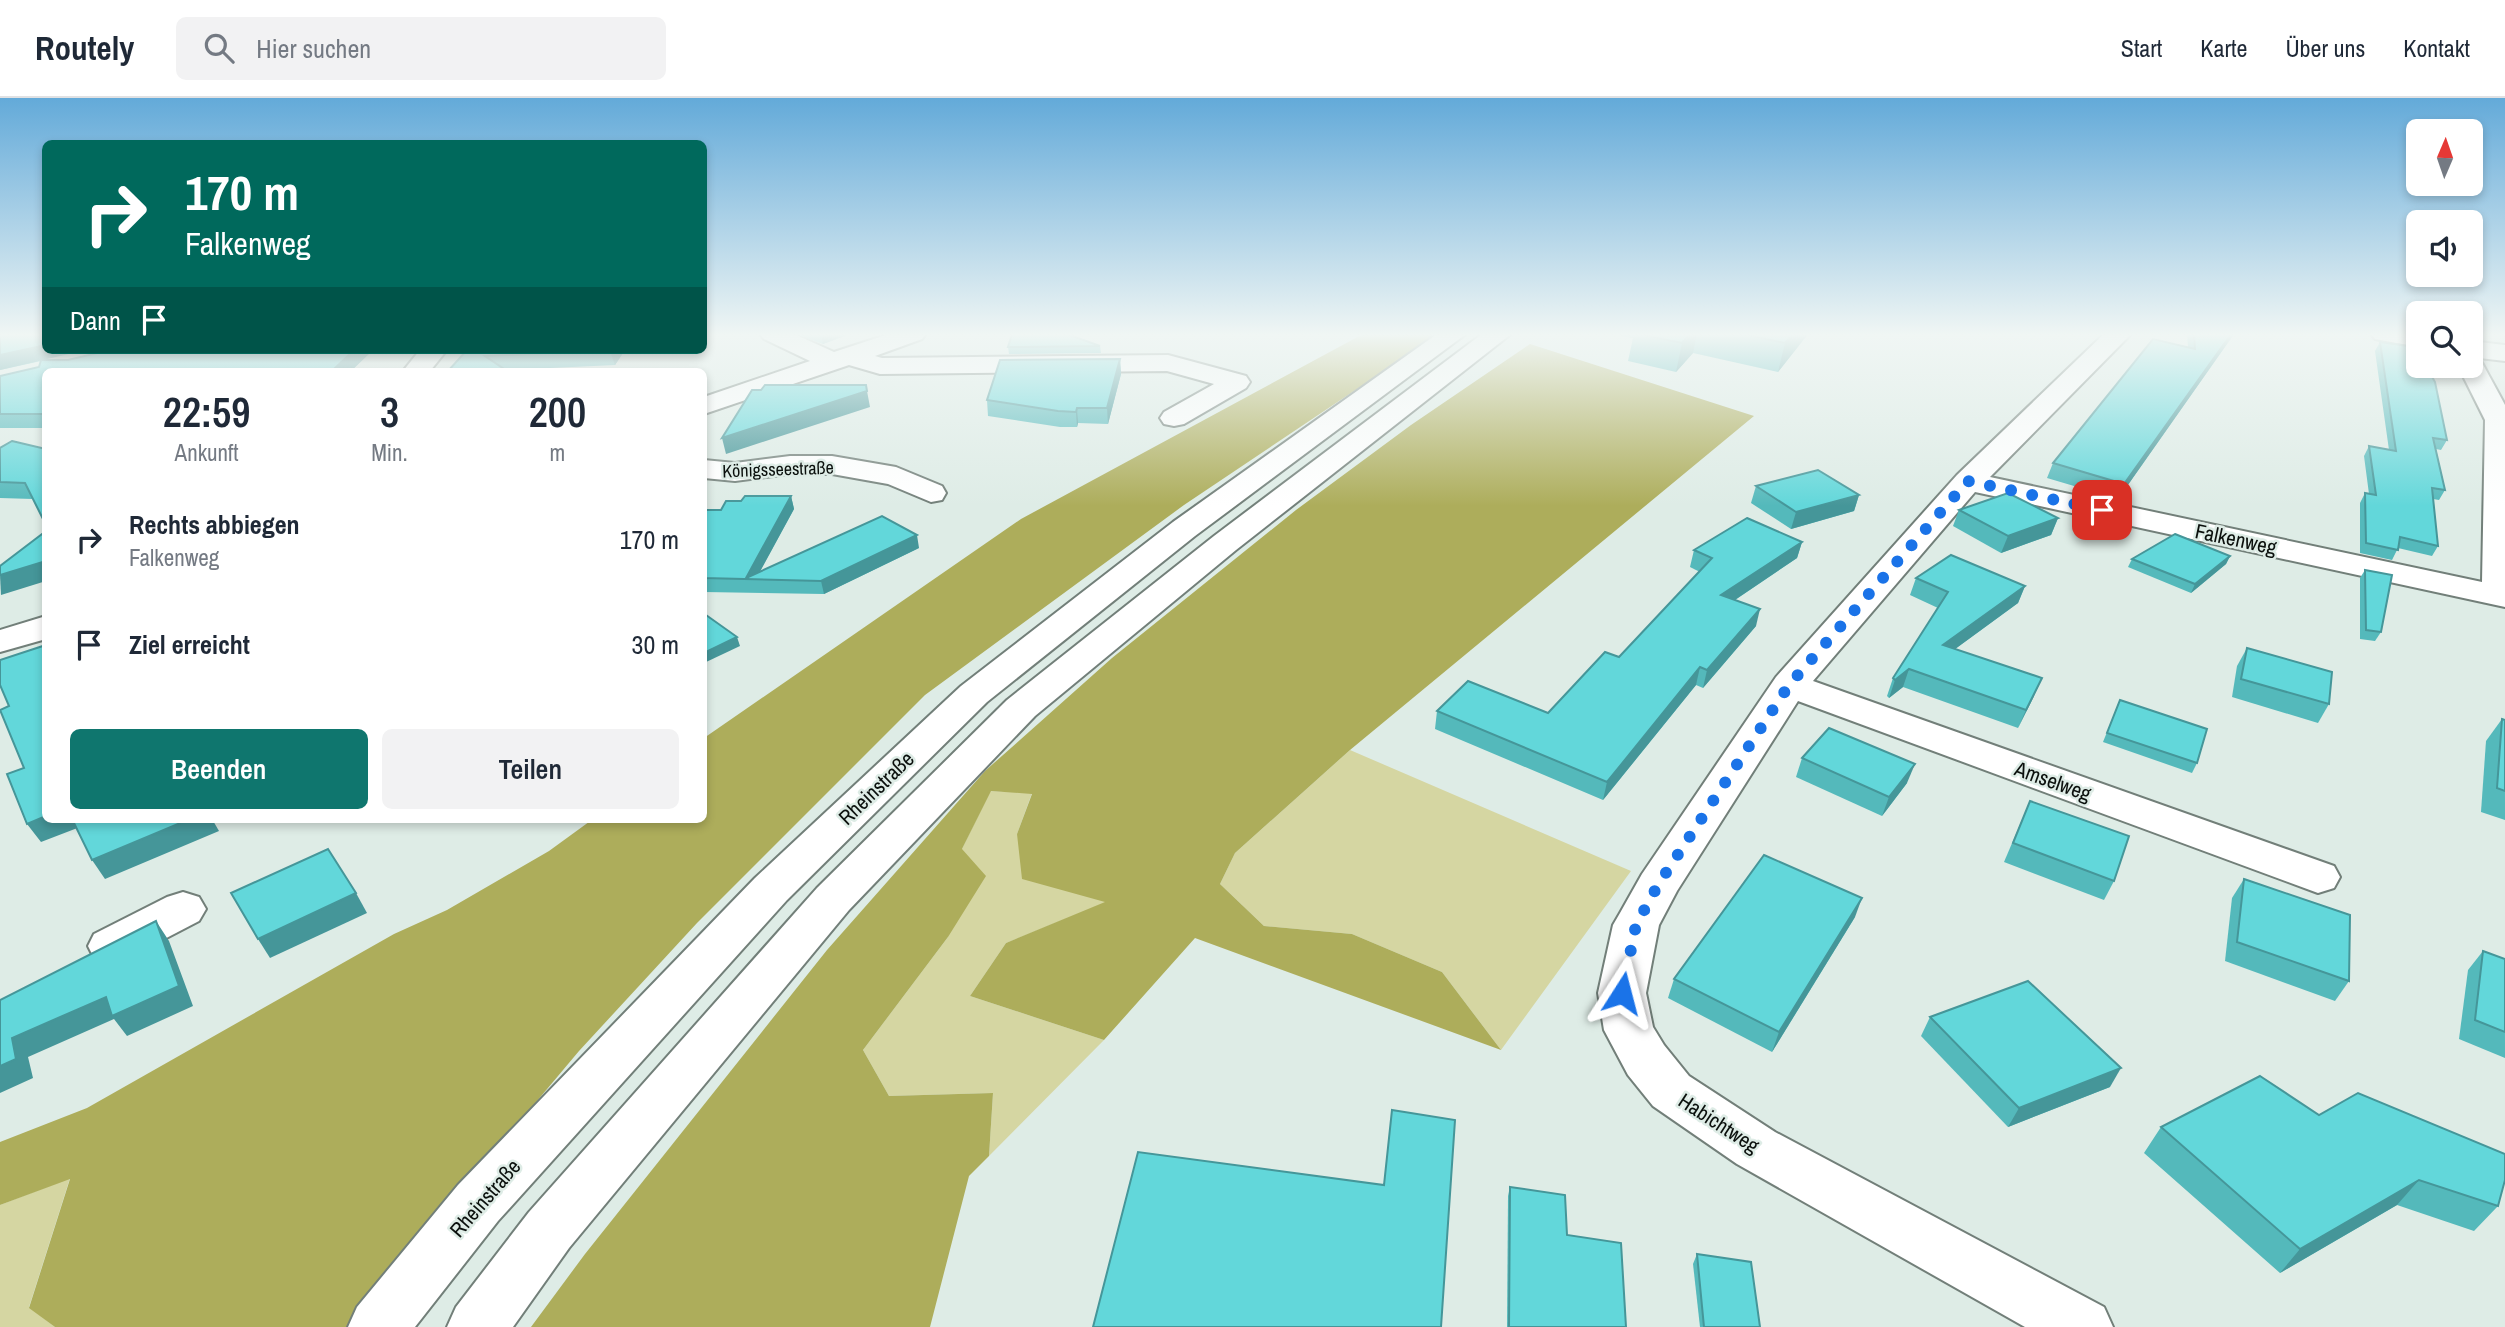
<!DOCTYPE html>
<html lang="de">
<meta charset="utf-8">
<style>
body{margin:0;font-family:"Archivo Narrow",sans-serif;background:#f2f2f3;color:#1f2937;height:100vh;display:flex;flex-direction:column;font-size:26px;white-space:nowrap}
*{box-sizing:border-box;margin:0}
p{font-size:23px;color:#747a83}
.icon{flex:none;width:38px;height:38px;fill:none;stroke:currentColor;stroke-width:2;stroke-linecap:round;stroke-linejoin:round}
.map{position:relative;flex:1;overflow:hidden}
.drawer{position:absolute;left:42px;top:270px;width:665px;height:455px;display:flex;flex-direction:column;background:#fff;border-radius:10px;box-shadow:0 4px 10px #0003}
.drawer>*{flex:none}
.top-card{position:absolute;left:42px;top:42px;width:665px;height:214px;border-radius:10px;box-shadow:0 4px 10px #0003;background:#00695c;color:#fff;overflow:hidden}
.needle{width:46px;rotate:2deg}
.fabs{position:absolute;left:2406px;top:21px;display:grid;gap:14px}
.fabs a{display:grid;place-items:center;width:77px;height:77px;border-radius:10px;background:#fff;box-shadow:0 4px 10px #0003;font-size:35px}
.pin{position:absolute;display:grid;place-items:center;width:60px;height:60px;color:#fff;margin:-30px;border-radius:14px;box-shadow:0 4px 10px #0006}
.me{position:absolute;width:77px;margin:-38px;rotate:9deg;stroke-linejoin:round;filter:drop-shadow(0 0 5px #0008)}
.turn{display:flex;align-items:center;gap:24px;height:147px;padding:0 28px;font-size:32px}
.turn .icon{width:91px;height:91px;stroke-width:2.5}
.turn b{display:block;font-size:49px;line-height:60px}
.then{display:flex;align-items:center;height:66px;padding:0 28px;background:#0003;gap:14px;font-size:26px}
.eta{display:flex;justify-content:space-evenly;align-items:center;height:119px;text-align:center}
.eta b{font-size:42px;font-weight:600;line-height:49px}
.action{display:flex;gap:14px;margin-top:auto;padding:14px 28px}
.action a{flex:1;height:80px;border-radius:10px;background:#0f766e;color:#fff;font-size:28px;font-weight:600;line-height:80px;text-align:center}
.action a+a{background:#f2f2f3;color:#1f2937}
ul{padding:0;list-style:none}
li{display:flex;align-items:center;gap:21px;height:105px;padding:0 28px}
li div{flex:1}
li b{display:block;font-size:26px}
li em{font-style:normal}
header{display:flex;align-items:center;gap:42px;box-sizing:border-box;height:98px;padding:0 35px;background:#fff;border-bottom:2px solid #e0e1e3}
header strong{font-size:33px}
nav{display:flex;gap:38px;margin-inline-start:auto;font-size:24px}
.search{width:490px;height:63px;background:#f2f2f3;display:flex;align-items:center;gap:18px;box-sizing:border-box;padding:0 24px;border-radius:10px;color:#747a83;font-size:26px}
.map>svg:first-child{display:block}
.green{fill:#d5d6a2}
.forest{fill:#adad5b}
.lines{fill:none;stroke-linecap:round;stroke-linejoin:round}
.minor-casing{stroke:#727f79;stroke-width:4}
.minor{fill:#fff;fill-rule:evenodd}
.wall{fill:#54b9bb}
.shaded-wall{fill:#459699}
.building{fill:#62d7da;stroke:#459699;stroke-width:2}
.route{stroke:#1a73e8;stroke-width:12;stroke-dasharray:0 21.6}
.labels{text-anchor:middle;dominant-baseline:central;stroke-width:5;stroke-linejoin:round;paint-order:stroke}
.far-street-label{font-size:18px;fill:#0b100d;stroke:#deece6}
.street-label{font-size:21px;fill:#0b100d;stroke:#deece6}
</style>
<header>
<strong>Routely</strong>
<div class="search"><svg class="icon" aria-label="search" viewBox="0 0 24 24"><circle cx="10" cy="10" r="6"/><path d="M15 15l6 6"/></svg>Hier suchen</div>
<nav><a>Start</a><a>Karte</a><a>Über uns</a><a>Kontakt</a></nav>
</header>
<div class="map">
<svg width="2505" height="1229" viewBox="0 0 2505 1229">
<rect width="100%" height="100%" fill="#deece6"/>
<g class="green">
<polygon points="1350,652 1631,773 1501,952 1442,874 1352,836 1264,828 1220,786 1235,755"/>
<polygon points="990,693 1032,695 1017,736 1107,804 1006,845 970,898 1104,942 989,1058 993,995 889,998 863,952 948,839 962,751"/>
<polygon points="70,1080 29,1209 55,1229 0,1229 0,1107"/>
</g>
<g class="forest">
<polygon points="1363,236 1439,236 1184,407 925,597 697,825 579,953 347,1229 55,1229 29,1210 70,1081 0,1107 0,1044 87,1010 394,836 447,812 549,753 593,721 704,721 704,640 1021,421"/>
<polygon points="1530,246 1754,318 1350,652 1235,755 1220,786 1264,828 1352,836 1442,874 1501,952 1195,840 1104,942 970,898 1006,845 1105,804 1022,781 1017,736 1032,696 991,693 962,751 986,778 948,839 863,952 889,998 993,995 989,1058 969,1078 930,1229 531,1229 585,1156 827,852 985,673 1112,560 1296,412 1411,327"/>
</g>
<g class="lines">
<defs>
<g id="minor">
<polygon points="760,236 794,236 834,254 889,236 926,236 922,241 875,258 882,260 1168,257 1246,278 1250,284 1246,290 1184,326 1174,328 1164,326 1160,320 1164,314 1214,286 1167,273 880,276 849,267 704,316 704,299 810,263 764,241"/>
<polygon points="1437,236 1466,236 1195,438 987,604 787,802 498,1123 415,1229 348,1229 357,1209 458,1087 755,780 961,588 1173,424"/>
<polygon points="1482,236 1511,236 1236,452 1035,618 849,812 569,1150 513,1229 447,1229 456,1209 529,1114 817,790 1007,602 1214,438"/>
<polygon points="2104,236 2131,236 1990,379 2482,484 2485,322 2458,268 2471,268 2471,259 2480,261 2505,307 2505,509 1975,394 1813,583 2334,768 2340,779 2334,790 2318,795 1798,603 1677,793 1659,827 1646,895 1653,929 1664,947 1689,978 1775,1034 2104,1209 2113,1229 2025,1229 1737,1066 1653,1008 1628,977 1604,932 1598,895 1613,827 1620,815 1642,776 1776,579 1957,377"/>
<polygon points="2371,236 2418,236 2418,249 2375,241"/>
<polygon points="2471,243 2505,247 2505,263 2471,259"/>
<polygon points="420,252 447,252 430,273 403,273"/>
<polygon points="790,358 832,358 896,369 942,388 946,395 942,402 931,404 888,386 832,376 790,376 735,383 704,380 704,362 735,365"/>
<polygon points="46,518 46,541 0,554 0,532"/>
<polygon points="183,794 199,799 206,811 199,823 128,860 111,865 94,860 88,848 94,836 167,799"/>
</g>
</defs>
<use href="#minor" class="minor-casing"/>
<use href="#minor" class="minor"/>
</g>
<g class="wall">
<polygon points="0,236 42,262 68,262 110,252 373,252 351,273 46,273 46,330 0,330 0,278 39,269 41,263 0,272"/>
<polygon points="796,236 850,236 823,246"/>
<polygon points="1621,236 1808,236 1778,274 1693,255 1676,274 1628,263 1633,240 1621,238"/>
<polygon points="2187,236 2234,236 2118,401 2047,380 2053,365 2188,249"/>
<polygon points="2380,244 2447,342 2441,352 2436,351 2445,392 2439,402 2433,401 2438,448 2432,458 2398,450 2392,462 2360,455 2360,405 2365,395 2369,396 2364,358 2369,348 2389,352 2375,253"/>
<polygon points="1100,248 1101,255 1009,256 1008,249"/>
<polygon points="467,252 625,252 615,267 506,272"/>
<polygon points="1120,261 1121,276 1108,326 1078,325 1077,329 1060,329 988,318 987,302"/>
<polygon points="0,350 46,351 33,401 0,400"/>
<polygon points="1756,388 1859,397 1854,413 1791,431 1751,405"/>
<polygon points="791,398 794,411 760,473 919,450 824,496 704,494 704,414 721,412 741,403"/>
<polygon points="1959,412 2058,420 2051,437 2001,455 1953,428"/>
<polygon points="1802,444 1797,460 1735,502 1756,528 1703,590 1696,587 1603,702 1435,631 1437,613 1548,615 1619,559 1700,474 1690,469 1694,452"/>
<polygon points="2230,458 2226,466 2191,495 2128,469 2132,461"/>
<polygon points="2365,472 2381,534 2375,543 2360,541 2360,480"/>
<polygon points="1916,480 2025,488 2018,505 1955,551 2034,598 2018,630 1903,589 1889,600 1887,598 1893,580 1938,510 1910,497"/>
<polygon points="2247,550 2329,606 2318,625 2232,599 2237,568"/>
<polygon points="2120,602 2197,665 2192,675 2103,644"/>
<polygon points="2502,621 2505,622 2505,722 2481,714 2486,643"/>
<polygon points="1802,660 1907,685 1882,718 1796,679"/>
<polygon points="2030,703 2114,783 2104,802 2004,764"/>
<polygon points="2244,781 2349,883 2335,903 2225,863 2232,800"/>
<polygon points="1855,819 1772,954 1668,900 1674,881"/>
<polygon points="2483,853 2505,861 2505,960 2459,941 2468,872"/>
<polygon points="1930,919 2110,989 2008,1029 1921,938"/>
<polygon points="2319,1017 2498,1108 2474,1133 2397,1107 2280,1175 2144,1055 2161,1029"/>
<polygon points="1510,1089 1567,1137 1626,1229 1507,1229 1508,1098"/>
<polygon points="1697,1156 1760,1229 1700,1229 1693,1166"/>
</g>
<g class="shaded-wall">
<polygon points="821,236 850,236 823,246"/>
<polygon points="1690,236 1697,236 1693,255 1676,274 1682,245"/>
<polygon points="1793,236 1808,236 1778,274 1785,245"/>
<polygon points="2231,236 2234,236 2118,401 2124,386"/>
<polygon points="46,247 46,252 86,252 0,272 0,257"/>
<polygon points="354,252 373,252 351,273 332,273"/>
<polygon points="611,252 625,252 615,267 610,253"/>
<polygon points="1120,261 1121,276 1108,326 1107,310"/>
<polygon points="867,293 870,309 726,356 722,340"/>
<polygon points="1077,310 1078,325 1077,329 1076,314"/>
<polygon points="1859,397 1854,413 1791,431 1796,414"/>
<polygon points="791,398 794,411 756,481 746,480"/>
<polygon points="2058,420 2051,437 2001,455 2008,438"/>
<polygon points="917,437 919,450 824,496 821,483"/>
<polygon points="1802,444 1797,460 1717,514 1721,497"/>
<polygon points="2230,458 2226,466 2191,495 2195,486"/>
<polygon points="46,463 46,483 1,497 0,477"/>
<polygon points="2025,488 2018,505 1936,565 1943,547"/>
<polygon points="1760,511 1756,528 1703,590 1707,572"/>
<polygon points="737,539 740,548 704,565 704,555"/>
<polygon points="1700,569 1696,587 1603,702 1607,684"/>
<polygon points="1909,571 1903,589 1889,600 1895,582"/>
<polygon points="2042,580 2034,598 2018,630 2026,612"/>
<polygon points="1915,666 1907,685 1882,718 1889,699"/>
<polygon points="46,718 46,721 75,721 80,729 41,744 27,726"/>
<polygon points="190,721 212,721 219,733 105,781 92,762"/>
<polygon points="356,795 367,815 270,860 258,841"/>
<polygon points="1862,800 1855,819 1772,954 1779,934"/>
<polygon points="156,823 169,843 193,908 127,938 114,921 28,959 33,980 0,995 0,968 12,940 106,899"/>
<polygon points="2121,970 2110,989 2008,1029 2019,1010"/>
<polygon points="2419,1082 2397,1107 2280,1175 2300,1151"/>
</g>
<g class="building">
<polygon points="0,236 46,236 46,247 0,257"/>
<polygon points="1012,236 1067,236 1100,248 1008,249"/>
<polygon points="1639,236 1690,236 1682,245"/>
<polygon points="1744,236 1793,236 1785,245"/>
<polygon points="2194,236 2231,236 2124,386 2053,365 2153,241 2195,251"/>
<polygon points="2380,244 2415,249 2418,255 2418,268 2426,268 2435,284 2447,342 2433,340 2445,392 2432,390 2438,448 2400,439 2398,452 2366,445 2365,395 2376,397 2369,348 2396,353"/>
<polygon points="110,252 354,252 332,273 46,273 46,316 0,316 0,278 39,269 41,262 68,262"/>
<polygon points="467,252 611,252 485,258 507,273 448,273"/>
<polygon points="1120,261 1107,310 1077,310 1076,314 1058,313 987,302 1000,262"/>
<polygon points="765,287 866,287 867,293 722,340 752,292 761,292"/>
<polygon points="12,343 46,351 46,427 25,385 0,384 0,350"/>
<polygon points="1818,372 1859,397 1796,414 1756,388"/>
<polygon points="2008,395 2058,420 2008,438 1959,412"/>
<polygon points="745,398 791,398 746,480 882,418 917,437 821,483 704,480 704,412 721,412 726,403 741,403"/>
<polygon points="1747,420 1802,444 1721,497 1760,511 1707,572 1700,569 1607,684 1437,613 1468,583 1548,615 1605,554 1619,559 1712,460 1694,452"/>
<polygon points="46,433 46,463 0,477 0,468"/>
<polygon points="2175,436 2230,458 2195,486 2132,461"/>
<polygon points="1951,457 2025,488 1943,547 2042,580 2026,612 1909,571 1895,582 1893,580 1948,494 1916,480"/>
<polygon points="2365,472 2392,477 2381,534 2366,532"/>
<polygon points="706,517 737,539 704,555 704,519"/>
<polygon points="46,547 46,718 27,726 7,676 24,670 0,612 9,608 0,587 0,562"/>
<polygon points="2247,550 2332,574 2329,606 2241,581"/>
<polygon points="2120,602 2207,631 2197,665 2107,635"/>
<polygon points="2502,621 2505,622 2505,693 2497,690"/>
<polygon points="1829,630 1915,666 1889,699 1802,660"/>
<polygon points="2030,703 2129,738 2114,783 2013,745"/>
<polygon points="72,721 190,721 92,762"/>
<polygon points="328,751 356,795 258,841 231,795"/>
<polygon points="1764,757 1862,800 1779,934 1674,881"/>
<polygon points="2244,781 2350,817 2349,883 2237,844"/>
<polygon points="156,823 179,888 112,918 106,899 12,940 16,961 0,968 0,902"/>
<polygon points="2483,853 2505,861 2505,934 2475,922"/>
<polygon points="2028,883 2121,970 2019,1010 1930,919"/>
<polygon points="2260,978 2319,1017 2358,995 2505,1056 2505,1082 2498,1108 2419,1082 2300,1151 2161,1029"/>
<polygon points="1392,1012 1455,1022 1441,1229 1093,1229 1138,1054 1384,1087"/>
<polygon points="1510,1089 1565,1097 1567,1137 1621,1145 1626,1229 1509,1229"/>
<polygon points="1697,1156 1751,1164 1760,1229 1704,1229"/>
</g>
<linearGradient id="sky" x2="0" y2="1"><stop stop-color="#63aad9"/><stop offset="0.58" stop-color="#f0f6f4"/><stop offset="1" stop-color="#f0f6f4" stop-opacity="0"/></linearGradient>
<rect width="2505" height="408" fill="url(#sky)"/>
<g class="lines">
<polyline class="route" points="1622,895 1636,827 1658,787 1789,587 1968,383 2102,412"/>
</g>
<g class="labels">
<g class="far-street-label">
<text transform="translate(778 371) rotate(-2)">Königsseestraße</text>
</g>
<g class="street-label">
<text transform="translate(2236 441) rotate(12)">Falkenweg</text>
<text transform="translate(2053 683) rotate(20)">Amselweg</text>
<text transform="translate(876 690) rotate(-44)">Rheinstraße</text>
<text transform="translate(1719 1025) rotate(33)">Habichtweg</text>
<text transform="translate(485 1100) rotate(-49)">Rheinstraße</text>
</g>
</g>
</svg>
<div class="fabs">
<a><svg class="needle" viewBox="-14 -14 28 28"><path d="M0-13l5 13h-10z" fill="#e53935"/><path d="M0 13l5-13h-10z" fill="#747a83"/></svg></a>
<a><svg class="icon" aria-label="sound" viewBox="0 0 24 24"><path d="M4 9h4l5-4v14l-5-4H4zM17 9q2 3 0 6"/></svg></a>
<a><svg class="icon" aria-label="search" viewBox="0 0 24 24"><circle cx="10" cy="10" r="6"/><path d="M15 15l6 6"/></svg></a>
</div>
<div class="pin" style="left:2102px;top:412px;background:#d93025"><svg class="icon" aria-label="arrive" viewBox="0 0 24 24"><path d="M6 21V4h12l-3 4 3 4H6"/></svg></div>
<svg class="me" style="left:1622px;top:895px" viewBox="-20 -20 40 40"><path d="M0-17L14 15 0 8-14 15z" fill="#1a73e8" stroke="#fff" stroke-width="4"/></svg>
<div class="top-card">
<div class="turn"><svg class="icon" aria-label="right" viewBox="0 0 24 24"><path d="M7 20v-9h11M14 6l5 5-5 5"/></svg><div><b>170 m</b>Falkenweg</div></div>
<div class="then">Dann<svg class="icon" aria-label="arrive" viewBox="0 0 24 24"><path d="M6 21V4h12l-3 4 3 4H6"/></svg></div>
</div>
<section class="drawer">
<div class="eta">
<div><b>22:59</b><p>Ankunft</p></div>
<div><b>3</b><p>Min.</p></div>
<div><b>200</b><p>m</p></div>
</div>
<ul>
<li><svg class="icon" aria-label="right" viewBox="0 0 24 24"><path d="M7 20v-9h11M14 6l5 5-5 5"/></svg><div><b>Rechts abbiegen</b><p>Falkenweg</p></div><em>170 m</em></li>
<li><svg class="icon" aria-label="arrive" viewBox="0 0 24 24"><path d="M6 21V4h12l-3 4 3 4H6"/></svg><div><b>Ziel erreicht</b></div><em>30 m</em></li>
</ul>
<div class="action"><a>Beenden</a><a>Teilen</a></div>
</section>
</div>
